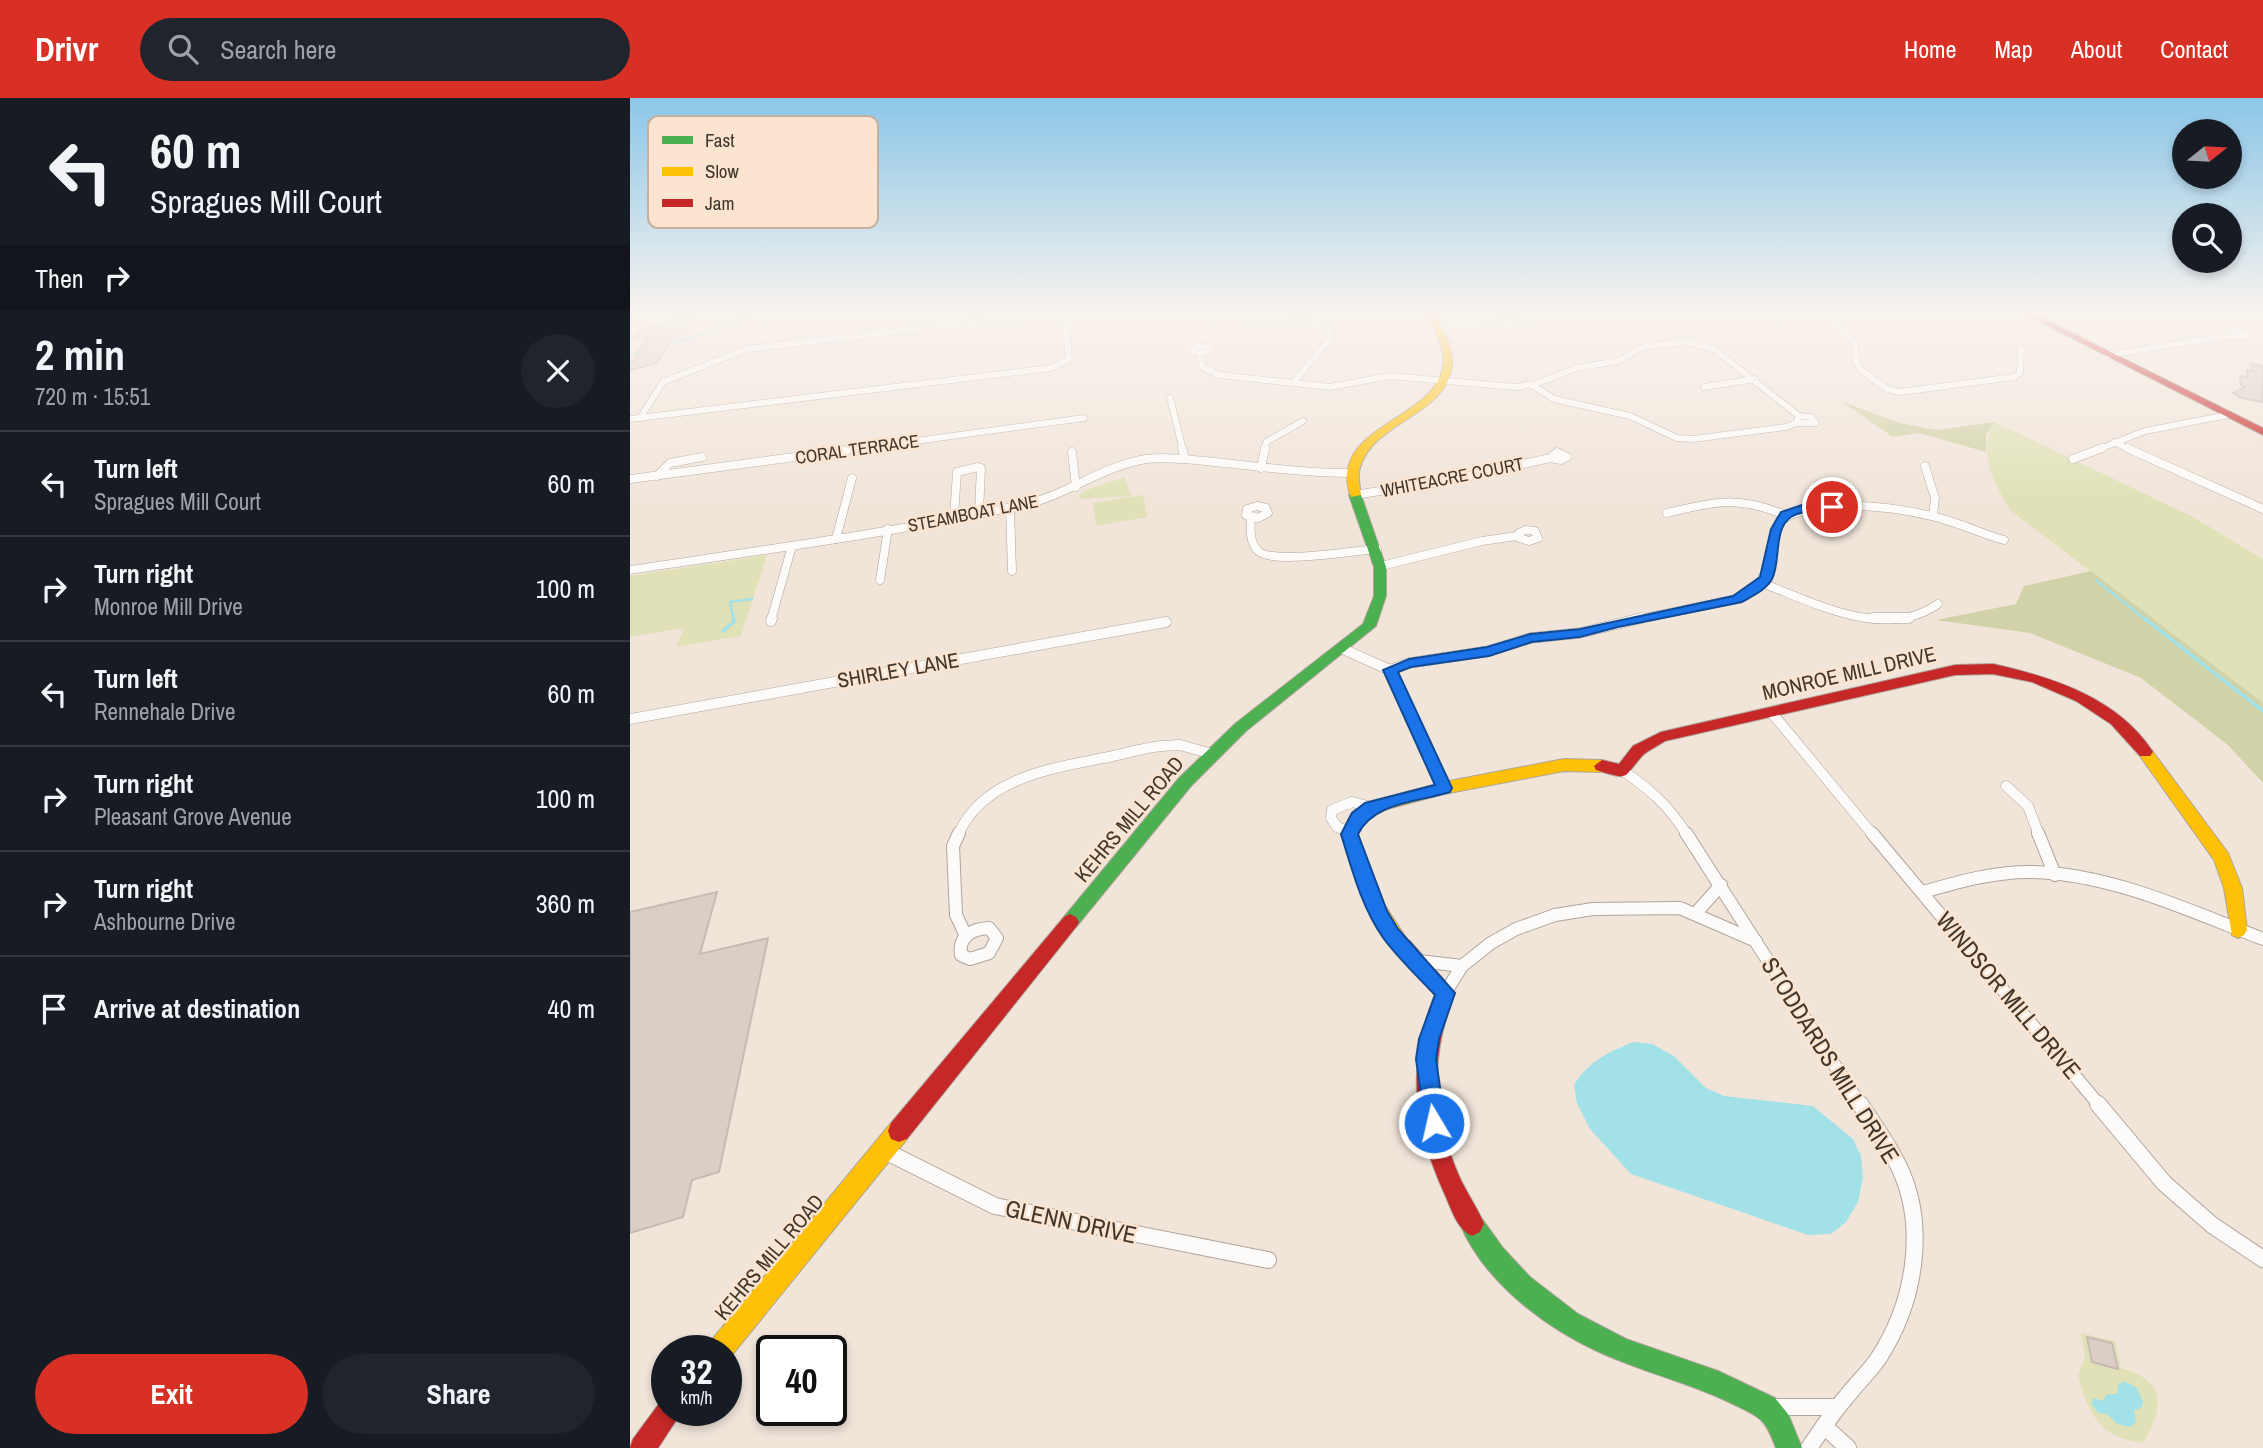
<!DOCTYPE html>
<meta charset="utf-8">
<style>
body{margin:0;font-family:"Archivo Narrow",sans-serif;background:#20242c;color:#f1f3f6;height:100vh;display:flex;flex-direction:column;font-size:26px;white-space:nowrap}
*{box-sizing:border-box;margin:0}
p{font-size:23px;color:#9ea1a6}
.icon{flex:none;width:38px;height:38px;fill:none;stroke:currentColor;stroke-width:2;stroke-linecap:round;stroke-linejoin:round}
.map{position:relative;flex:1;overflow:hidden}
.sheet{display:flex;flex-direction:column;background:#171b24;width:630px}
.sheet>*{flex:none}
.banner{background:#171b24;color:#f1f3f6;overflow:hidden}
.needle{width:46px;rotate:72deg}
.controls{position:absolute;left:1542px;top:21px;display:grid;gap:14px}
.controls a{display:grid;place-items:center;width:70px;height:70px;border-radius:50%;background:#171b24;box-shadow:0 4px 10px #0003;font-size:35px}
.speed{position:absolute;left:21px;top:1237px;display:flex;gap:14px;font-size:35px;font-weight:700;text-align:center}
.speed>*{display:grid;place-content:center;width:91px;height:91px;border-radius:50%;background:#171b24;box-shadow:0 4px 10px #0003;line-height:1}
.speed small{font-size:18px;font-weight:400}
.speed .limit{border:4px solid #111;border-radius:10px;background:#fff;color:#111}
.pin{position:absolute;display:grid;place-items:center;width:60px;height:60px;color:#fff;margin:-30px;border:4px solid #fff;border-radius:50%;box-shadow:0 2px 7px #0007}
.me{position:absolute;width:77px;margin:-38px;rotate:351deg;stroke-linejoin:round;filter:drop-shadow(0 0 5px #0008)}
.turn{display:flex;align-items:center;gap:24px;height:147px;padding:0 35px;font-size:32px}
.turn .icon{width:91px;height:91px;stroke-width:2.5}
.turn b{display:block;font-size:49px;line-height:60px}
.then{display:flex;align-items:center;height:66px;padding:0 35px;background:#0003;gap:14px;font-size:26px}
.round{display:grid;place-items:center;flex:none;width:74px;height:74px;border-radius:37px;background:#20242c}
.head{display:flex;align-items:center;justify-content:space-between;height:119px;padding:0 35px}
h1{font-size:42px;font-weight:800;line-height:52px}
.primary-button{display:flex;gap:14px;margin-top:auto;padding:14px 35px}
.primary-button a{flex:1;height:80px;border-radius:42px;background:#d93025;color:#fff;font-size:28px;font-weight:800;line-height:80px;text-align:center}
.primary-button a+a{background:#20242c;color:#f1f3f6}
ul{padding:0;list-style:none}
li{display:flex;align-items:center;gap:21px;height:105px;padding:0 35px;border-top:2px solid #363941}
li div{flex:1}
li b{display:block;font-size:26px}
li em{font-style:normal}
header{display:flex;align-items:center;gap:42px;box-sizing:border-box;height:98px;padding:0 35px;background:#d93025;color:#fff}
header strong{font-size:33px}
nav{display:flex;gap:38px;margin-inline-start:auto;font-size:24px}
.search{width:490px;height:63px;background:#20242c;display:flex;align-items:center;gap:18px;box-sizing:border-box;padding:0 24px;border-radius:38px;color:#9ea1a6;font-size:26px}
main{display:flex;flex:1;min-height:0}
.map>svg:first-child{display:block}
.green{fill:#e0e1b7}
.forest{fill:#d1d2a7}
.water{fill:#a1e1e7}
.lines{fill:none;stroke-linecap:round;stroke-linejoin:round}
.stream-far2{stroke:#a1e1e7;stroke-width:2}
.stream-far1{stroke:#a1e1e7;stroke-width:2.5}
.stream{stroke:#a1e1e7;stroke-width:3.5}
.building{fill:#dacec6;stroke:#c6bbb2;stroke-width:2}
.street-far4-casing{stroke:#afa59c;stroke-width:7}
.street-far3-casing{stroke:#afa59c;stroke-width:9}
.street-far2-casing{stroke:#afa59c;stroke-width:11}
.street-far1-casing{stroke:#afa59c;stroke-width:14}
.street-casing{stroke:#afa59c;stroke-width:18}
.fast-casing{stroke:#afa59c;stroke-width:2}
.slow-casing{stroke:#afa59c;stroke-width:2}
.jam-casing{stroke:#afa59c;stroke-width:2}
.street-far4{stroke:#fdfbf9;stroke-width:6}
.street-far3{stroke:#fdfbf9;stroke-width:8}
.street-far2{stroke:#fdfbf9;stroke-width:10}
.street-far1{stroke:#fdfbf9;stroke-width:12}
.street{stroke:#fdfbf9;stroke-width:16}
.fast{fill:#4caf50;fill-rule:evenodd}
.slow{fill:#ffc107;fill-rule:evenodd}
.jam{fill:#c62828;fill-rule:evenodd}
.route{fill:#1a73e8;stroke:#114b97;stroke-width:2}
.labels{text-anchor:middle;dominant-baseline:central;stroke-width:5;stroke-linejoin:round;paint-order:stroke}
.far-street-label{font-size:18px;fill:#42372d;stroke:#fbe4d0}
.street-label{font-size:21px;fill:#42372d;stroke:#fbe4d0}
.near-street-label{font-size:24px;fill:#42372d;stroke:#fbe4d0}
.key{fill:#fbe4d0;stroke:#c4b09f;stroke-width:2}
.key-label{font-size:19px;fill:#42372d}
</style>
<header>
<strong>Drivr</strong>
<div class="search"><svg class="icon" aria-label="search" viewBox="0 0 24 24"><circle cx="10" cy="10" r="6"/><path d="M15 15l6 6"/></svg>Search here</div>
<nav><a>Home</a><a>Map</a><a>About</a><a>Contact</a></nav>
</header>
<main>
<section class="sheet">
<div class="banner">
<div class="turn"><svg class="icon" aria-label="left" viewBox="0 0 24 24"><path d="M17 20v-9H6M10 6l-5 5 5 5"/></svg><div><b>60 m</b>Spragues Mill Court</div></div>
<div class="then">Then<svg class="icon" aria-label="right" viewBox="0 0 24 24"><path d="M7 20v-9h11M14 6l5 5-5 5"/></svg></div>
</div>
<div class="head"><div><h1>2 min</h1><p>720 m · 15:51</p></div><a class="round"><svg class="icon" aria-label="close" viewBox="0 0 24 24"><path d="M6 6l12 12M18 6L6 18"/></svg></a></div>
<ul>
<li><svg class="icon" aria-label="left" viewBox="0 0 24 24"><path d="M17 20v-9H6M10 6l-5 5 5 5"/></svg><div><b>Turn left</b><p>Spragues Mill Court</p></div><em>60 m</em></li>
<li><svg class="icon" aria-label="right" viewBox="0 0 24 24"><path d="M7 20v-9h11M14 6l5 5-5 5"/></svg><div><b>Turn right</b><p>Monroe Mill Drive</p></div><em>100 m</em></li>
<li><svg class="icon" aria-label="left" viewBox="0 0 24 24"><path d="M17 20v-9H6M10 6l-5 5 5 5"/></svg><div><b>Turn left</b><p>Rennehale Drive</p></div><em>60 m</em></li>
<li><svg class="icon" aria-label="right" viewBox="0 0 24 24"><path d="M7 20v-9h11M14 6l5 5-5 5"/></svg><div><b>Turn right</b><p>Pleasant Grove Avenue</p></div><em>100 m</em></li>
<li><svg class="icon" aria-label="right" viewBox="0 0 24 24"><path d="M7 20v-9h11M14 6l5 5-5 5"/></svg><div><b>Turn right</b><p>Ashbourne Drive</p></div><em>360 m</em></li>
<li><svg class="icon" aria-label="arrive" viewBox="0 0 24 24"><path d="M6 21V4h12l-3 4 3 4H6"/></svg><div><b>Arrive at destination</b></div><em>40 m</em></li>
</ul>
<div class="primary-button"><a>Exit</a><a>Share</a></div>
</section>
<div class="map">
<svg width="1633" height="1350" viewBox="0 0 1633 1350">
<rect width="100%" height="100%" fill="#f1e5da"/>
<g class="green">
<path d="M 1365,324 L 1565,420 L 1633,461 L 1633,605 L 1380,412 C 1365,385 1345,354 1365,324 Z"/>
<polygon points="495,379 501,398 449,401 449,397 454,393"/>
<polygon points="513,397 517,419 466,428 463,405"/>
<polygon points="137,457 111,538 46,549 54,530 0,539 0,478"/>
<path d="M 1451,1235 L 1485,1243 L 1491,1270 C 1538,1283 1534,1310 1513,1345 C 1472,1340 1459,1318 1449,1281 L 1448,1275 L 1455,1261 Z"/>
</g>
<g class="forest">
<polygon points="1211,303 1269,325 1307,332 1365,324 1356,337 1356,354 1289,335 1263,339"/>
<polygon points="1461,473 1633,605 1633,685 1598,647 1511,580 1400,535 1306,522 1386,506 1394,488"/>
</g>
<g class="water">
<path d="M 1004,944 L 1022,946 L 1044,958 L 1076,990 L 1094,998 L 1183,1008 L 1223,1041 L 1231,1058 L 1233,1080 L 1228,1104 L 1216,1124 L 1201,1136 L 1178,1137 L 1001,1076 L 960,1031 L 947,1005 L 944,987 C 959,963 978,954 1004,944 Z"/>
<polygon points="1494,1283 1507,1290 1513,1304 1511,1310 1504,1312 1506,1324 1500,1329 1487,1326 1477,1316 1468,1315 1461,1305 1464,1300 1473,1303 1477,1296 1487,1296 1488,1287"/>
</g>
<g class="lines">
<g class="stream-far2">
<polyline points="35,247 81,234 126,216"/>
<polyline points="0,256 11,253"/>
</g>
<g class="stream-far1">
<polyline points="1467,483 1516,522"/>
<polyline points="104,522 100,504 122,501"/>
</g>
<g class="stream">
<polyline points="1514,520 1633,613"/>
<polyline points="93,533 104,524 103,520"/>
</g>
</g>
<g class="building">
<polygon points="58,216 67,216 56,235 44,236 27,265 0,272 0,267 18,239 5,240 12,230 43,225"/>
<polygon points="1622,266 1633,268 1633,304 1611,300 1603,295 1615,289 1611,287 1610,278 1618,279 1617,272 1623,273"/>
<polygon points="87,794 70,856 138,840 89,1074 62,1082 53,1119 0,1135 0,814"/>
<polygon points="1457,1239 1482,1245 1488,1271 1462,1264"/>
</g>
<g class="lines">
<defs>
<g id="street-far4">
<polyline points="571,216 569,219 584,220 585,216"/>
<polyline points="1199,216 1225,245 1226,263 1231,272 1257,291 1270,294 1384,279 1390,275 1391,251"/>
<polyline points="586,217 676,225 697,230 701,239 663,285"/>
<polyline points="806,229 892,224 918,216"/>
<polygon points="1610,233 1620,238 1609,239 1600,235"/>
<polygon points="569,248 578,249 580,252 570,256 562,253"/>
<polyline points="570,256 573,269 589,277 700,289 760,278 886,289 908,285 946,270 988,263 1015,248 1058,244 1084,251 1169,318 1166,325 1156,329 1063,341 1047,340 1000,318 924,301 902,287"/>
<polyline points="1478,257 1603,237"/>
<polyline points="1074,289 1125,281"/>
<polyline points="540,300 553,352"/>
<polyline points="10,320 33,284 116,251 417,216"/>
<polyline points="0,321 421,270 439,261 435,216"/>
<polyline points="1166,325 1186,325 1181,319 1169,318"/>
<polyline points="1484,344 1501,352"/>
<polyline points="219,352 454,320"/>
<polyline points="635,352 636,344 673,323"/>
<polyline points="1467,352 1515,333 1598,317"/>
</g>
<g id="street-far3">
<polyline points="552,350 555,361"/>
<polyline points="1497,350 1633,411"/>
<polyline points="442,354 446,389"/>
<polygon points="927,354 937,359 931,362 920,360"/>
<polyline points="1443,361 1472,350"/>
<polyline points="1295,368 1305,400 1303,418"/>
<polyline points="631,370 635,350"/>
<polyline points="27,378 40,365 72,359"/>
<polyline points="0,381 232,350"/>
<polyline points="1188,387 1194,409"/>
<polyline points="724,397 822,382 920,360"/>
<polygon points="627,408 636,410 638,415 628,420 616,417 617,411"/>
<polyline points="380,409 382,473"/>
<path d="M 1037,415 C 1084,403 1109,398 1155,417"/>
<polyline points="324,418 327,374 348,369 351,370 349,414"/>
<path d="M 621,420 C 620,431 620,449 631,455 C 652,465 723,453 747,451"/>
<polygon points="896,432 905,433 908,440 899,443 889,440 889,435"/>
<polyline points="206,441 222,380"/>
<polyline points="751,468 852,443 887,438"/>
<path d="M 0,472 C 131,452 263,435 392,407 C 436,398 472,368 516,361 C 542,358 570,363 595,365 C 638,370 679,375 722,375"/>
<polyline points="250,482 258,431"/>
<path d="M 1132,485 C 1185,505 1255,543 1308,506"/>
<polyline points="141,522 162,448"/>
<path d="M 1004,522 L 1107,501 C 1143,482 1140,459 1149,423 C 1187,399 1259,408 1302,418 C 1327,424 1350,435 1374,442"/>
</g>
<g id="street-far2">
<polyline points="1243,520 1279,520"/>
<polyline points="141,523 142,520"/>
<polyline points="713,551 760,572 814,690"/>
<polyline points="760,572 779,565 859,553 900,540 950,535 1012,520"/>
<polyline points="1142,615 1243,737"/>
<polyline points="0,621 536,524"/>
<path d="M 993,673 C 1020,691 1040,709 1057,737"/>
<polyline points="1376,688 1398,708 1409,737"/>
<polyline points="720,734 707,729 701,720 702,712 722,704 741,709"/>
<path d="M 328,737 C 353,679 424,670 479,659 C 496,655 514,650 531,648 L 550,647 L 582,656"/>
</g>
<g id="street-far1">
<polyline points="329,735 323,748 326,817 336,838"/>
<polyline points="1056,735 1231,1008"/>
<polyline points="1242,735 1470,1008"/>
<polyline points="1408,735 1425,777"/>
<path d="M 1293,794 C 1328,784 1366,773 1403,774 C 1482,776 1560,813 1633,841"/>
<polyline points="1066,815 1091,787"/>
<path d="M 359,830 L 367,840 L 359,855 L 340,861 L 331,857 C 328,838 342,831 359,830 Z"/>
<polyline points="789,863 832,868"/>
<polyline points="815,895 832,868 861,845 886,831 925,817 963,811 1050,810 1126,843"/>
</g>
<g id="street">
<polyline points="1468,1006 1534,1085 1582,1127 1633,1161"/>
<polyline points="255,1053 365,1108 638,1162"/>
<polyline points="1142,1309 1207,1309"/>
<polyline points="1194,1328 1218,1350"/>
<path d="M 1179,1350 C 1191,1332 1203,1314 1217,1298 C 1227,1285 1239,1274 1248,1261 C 1286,1203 1299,1123 1265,1061 C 1255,1042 1242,1024 1230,1006"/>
</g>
<g id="fast">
<polygon points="725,394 731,397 756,469 756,498 746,528 616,633 561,688 446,829 440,832 434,829 431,824 434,819 549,680 606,625 733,526 744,498 744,469 719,397"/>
<path d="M 842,1114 L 850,1118 L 873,1150 L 900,1179 L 948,1216 L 996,1241 L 1088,1273 L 1145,1300 L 1158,1316 L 1172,1350 L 1146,1350 C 1142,1340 1139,1330 1131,1322 C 1123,1315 1113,1311 1103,1306 C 1060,1285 1013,1274 969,1254 C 914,1229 854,1183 830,1126 L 834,1118 Z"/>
</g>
<g id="slow">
<path d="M 798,216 L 806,216 C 812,232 824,251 822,268 C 816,318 743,323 730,370 C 727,378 730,388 731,397 L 721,399 C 695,329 806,322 813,268 C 816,251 803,231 798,216 Z"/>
<polygon points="1515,649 1520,650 1598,755 1612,790 1617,832 1614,837 1608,840 1602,837 1594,790 1584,762 1510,658 1507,654 1510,650"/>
<path d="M 934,661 L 972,662 L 980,668 L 972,674 L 934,673 L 814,696 L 746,714 L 734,723 L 727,736 L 754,806 L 782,849 L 780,855 L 773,857 L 766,855 C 739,819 724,779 711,736 L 722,715 L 735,705 L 814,684 Z"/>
<polygon points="269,1022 277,1025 280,1033 277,1041 98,1262 96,1253 76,1253 80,1244 261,1025"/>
</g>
<g id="jam">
<polygon points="1394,216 1404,216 1633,330 1633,337"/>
<path d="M 1363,566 C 1422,579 1488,600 1523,654 L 1520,658 L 1510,658 L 1481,626 L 1446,603 L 1402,584 L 1363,576 L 1325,577 L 1035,643 C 1028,648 1018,652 1012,658 C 991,682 1001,682 966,672 L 964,668 L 972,662 L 989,666 L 1003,648 L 1031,634 L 1325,567 Z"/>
<polygon points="440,816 446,819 449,824 446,829 277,1041 269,1044 261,1041 258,1033 261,1025 434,819"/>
<path d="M 773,841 L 780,843 L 825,895 C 799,959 802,1015 829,1078 C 836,1094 847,1109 854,1126 L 850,1134 L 842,1138 C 828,1132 822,1113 816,1099 C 784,1030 775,968 805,897 L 766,855 L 764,849 L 766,843 Z"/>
<polygon points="37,1300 37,1312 53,1312 28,1350 0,1350 3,1341 31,1303"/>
</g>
</defs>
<use href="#street-far4" class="street-far4-casing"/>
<use href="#street-far3" class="street-far3-casing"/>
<use href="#street-far2" class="street-far2-casing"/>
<use href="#street-far1" class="street-far1-casing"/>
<use href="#street" class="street-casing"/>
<use href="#fast" class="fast-casing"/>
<use href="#slow" class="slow-casing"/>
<use href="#jam" class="jam-casing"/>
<use href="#street-far4" class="street-far4"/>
<use href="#street-far3" class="street-far3"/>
<use href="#street-far2" class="street-far2"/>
<use href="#street-far1" class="street-far1"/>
<use href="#street" class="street"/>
<use href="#fast" class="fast"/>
<use href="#slow" class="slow"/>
<use href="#jam" class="jam"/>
</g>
<linearGradient id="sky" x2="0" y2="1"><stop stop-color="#8bc6e8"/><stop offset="0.53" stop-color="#f9f3ee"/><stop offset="1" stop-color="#f9f3ee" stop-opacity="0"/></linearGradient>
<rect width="1633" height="405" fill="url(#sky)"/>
<path class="route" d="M 1172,407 L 1202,406 L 1208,409 C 1195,418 1175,409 1161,419 C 1143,431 1151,464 1142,481 C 1136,492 1122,498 1112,504 L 988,529 L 950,539 L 902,544 L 859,558 L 781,569 L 768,574 L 822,690 L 820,694 C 788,704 744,704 728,736 L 757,813 L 768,831 L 825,895 L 809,941 L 806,961 L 815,1025 L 812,1032 L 804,1036 L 796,1032 L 786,961 L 789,941 L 805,897 C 788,879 769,861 754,841 C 732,810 722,772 711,736 L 722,715 L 735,705 L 805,687 L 753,572 L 779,561 L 857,549 L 900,536 L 950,531 L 1103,498 L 1130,479 L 1141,431 L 1151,414 Z"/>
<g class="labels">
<g class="far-street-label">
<text transform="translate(227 351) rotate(-8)">CORAL TERRACE</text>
<text transform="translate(822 379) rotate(-11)">WHITEACRE COURT</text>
<text transform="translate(343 415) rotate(-11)">STEAMBOAT LANE</text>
</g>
<g class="street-label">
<text transform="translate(268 572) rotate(-10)">SHIRLEY LANE</text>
<text transform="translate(1219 575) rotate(-13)">MONROE MILL DRIVE</text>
<text transform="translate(499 721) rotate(-50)">KEHRS MILL ROAD</text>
<text transform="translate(139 1159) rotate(-50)">KEHRS MILL ROAD</text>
</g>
<g class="near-street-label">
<text transform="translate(1379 897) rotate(50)">WINDSOR MILL DRIVE</text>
<text transform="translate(1201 962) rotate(58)">STODDARDS MILL DRIVE</text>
<text transform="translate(441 1123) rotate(12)">GLENN DRIVE</text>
</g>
</g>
<rect x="18" y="18" width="230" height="112" rx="10" class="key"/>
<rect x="32" y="38" width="31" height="8" fill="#4caf50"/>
<rect x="32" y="69" width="31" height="9" fill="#ffc107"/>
<rect x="32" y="101" width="31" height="8" fill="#c62828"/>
<g class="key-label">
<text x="75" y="49">Fast</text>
<text x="75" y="80">Slow</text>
<text x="75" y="112">Jam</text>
</g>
</svg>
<div class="controls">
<a><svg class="needle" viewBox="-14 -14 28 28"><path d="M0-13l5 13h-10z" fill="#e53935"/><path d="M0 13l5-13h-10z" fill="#9ea1a6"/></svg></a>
<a><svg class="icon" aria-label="search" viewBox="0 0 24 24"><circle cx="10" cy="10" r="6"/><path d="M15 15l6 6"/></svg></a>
</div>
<div class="speed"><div>32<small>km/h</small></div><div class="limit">40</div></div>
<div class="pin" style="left:1202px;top:409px;background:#d93025"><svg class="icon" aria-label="arrive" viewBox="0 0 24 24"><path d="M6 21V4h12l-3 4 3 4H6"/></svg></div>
<svg class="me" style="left:804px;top:1025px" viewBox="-20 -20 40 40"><circle r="17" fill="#1a73e8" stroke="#fff" stroke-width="3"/><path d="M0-11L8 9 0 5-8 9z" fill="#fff"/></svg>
</div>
</main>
